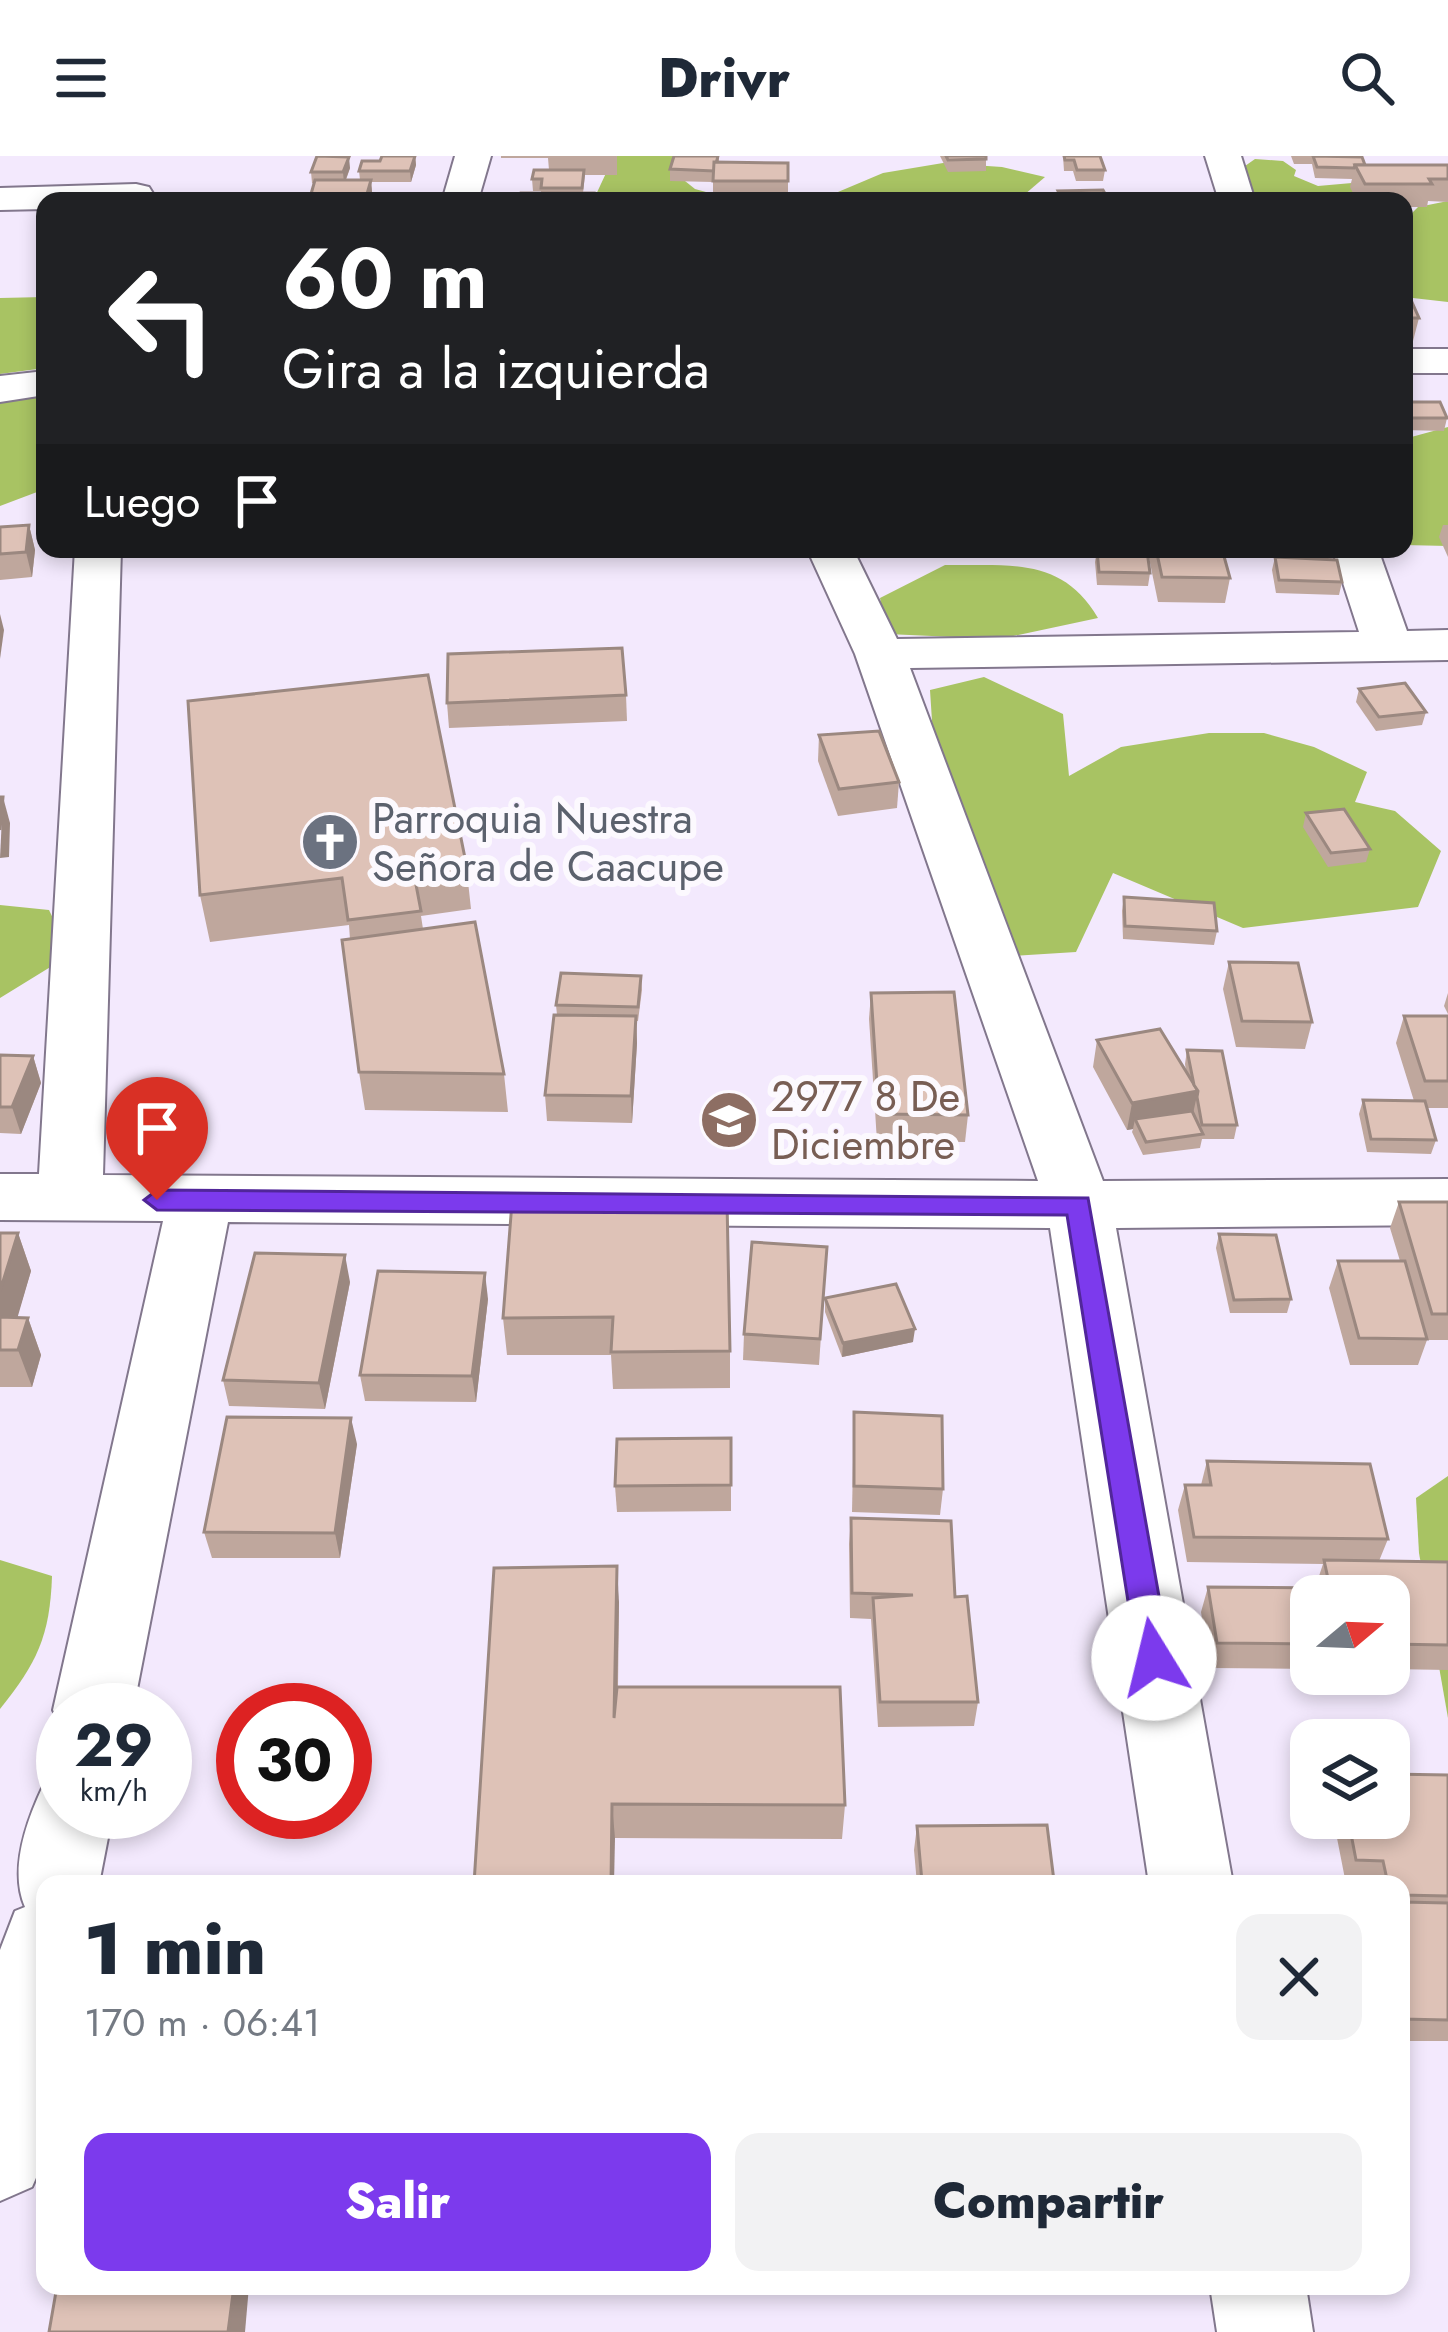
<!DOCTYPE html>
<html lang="es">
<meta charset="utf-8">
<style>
body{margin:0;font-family:Jost,sans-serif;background:#f2f2f3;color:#1f2937;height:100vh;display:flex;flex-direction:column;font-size:45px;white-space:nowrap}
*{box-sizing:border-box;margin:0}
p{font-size:39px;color:#747a83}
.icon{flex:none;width:66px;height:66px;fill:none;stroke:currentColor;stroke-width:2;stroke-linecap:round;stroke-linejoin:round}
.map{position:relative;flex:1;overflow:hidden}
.sheet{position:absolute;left:36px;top:1719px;width:1374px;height:420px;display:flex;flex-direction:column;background:#fff;border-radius:24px;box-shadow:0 6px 18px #0003}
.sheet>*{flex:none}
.guide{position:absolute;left:36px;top:36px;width:1377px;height:366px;border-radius:24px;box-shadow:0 6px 18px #0003;background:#202124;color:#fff;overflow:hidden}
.needle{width:78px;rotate:71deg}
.controls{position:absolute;left:1290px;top:1419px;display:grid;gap:24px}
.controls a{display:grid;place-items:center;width:120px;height:120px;border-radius:24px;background:#fff;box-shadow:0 6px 18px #0003;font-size:60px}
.speed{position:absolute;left:36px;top:1527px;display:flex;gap:24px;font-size:60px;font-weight:700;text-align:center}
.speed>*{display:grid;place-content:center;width:156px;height:156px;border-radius:50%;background:#fff;box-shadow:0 6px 18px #0003;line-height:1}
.speed small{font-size:30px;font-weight:400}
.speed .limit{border:18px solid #d22;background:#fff;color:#111}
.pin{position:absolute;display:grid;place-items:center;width:102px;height:102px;color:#fff;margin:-123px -51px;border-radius:50% 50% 50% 0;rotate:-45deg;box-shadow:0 0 12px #0007}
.pin .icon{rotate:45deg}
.me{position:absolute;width:132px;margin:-66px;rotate:351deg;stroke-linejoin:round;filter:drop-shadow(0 0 9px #0008)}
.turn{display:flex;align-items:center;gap:42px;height:252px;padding:0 48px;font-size:54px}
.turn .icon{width:156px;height:156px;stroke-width:2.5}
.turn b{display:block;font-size:84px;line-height:102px}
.then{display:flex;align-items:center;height:114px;padding:0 48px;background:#0003;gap:24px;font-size:45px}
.round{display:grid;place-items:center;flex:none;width:126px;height:126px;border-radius:24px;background:#f2f2f3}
.head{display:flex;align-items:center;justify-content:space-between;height:204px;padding:0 48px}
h1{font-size:72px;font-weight:800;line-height:90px}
.cta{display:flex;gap:24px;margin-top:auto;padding:24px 48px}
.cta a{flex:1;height:138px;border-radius:24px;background:#7c3aed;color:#fff;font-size:48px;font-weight:800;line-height:138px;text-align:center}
.cta a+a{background:#f2f2f3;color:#1f2937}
header{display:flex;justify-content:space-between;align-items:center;height:156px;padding:0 48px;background:#fff;font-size:54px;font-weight:800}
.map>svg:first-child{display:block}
.forest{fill:#a8c363}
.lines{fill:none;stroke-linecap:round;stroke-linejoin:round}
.minor-casing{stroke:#82778d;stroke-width:4}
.minor{fill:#fff;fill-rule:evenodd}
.wall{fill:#bfa79d}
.shaded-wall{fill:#9b8880}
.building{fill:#dec2b7;stroke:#9b8880;stroke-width:3}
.route{fill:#7c3aed;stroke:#51269a;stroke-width:3}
.labels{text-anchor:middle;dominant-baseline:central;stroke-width:12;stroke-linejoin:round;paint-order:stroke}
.worship-label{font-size:42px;fill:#5b616d;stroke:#fcf9fe;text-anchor:start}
.education-label{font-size:42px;fill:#785e54;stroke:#fcf9fe;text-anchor:start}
</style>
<header><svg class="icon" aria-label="menu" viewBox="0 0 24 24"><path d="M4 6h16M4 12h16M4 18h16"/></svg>Drivr<svg class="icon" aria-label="search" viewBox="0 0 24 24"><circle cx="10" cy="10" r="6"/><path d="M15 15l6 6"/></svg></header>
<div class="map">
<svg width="1448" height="2176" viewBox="0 0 1448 2176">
<rect width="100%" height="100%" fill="#f3e9fd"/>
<g class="forest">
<polygon points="614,0 693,0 670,13 695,33 739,45 593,45"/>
<polygon points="1255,3 1283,5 1296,14 1294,20 1318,30 1352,27 1362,37 1339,45 1278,45 1247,35 1245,10"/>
<polygon points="943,7 1002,11 1045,21 1017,45 819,44 883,17"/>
<polygon points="1448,45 1448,146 1404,141 1404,51 1412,57 1418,51"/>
<polygon points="45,141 45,212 0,218 0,142"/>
<polygon points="45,236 45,333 0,350 0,238"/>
<polygon points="1448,271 1448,390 1404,389 1404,283"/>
<path d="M 945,409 C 1009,410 1062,400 1098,462 L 999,483 L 887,478 L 880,442 Z"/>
<polygon points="984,521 1063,558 1069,620 1121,591 1209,577 1264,577 1314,591 1367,616 1355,646 1395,655 1441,695 1418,751 1243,772 1113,717 1076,796 1012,800 935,611 930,534"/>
<polygon points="0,749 49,754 61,779 52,810 0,842"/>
<polygon points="1448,1320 1448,1562 1419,1397 1416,1342"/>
<path d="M 0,1404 L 52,1420 C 50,1480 37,1507 0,1553 Z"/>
</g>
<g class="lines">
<defs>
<g id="minor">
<polygon points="455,0 491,0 478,45 442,45"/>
<polygon points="1205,0 1241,0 1255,45 1219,45"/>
<polygon points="136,28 149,31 154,39 150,45 45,45 45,53 0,54 0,32"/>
<rect x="1404" y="193" width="44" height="24"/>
<polygon points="45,215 45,239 0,246 0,220"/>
<polygon points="75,393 121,393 103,1019 1038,1025 855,498 807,393 853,393 897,483 1359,476 1332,393 1378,393 1407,475 1448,474 1448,504 910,512 1103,1025 1448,1023 1448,1069 1116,1072 1233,1728 1149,1728 1050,1072 228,1066 133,1554 63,1554 63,1574 53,1554 163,1065 0,1064 0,1018 39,1018"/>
<path d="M 63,1622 L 63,1656 L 113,1656 L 99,1728 L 45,1728 L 45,2001 L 32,2031 L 0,2045 L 0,1794 L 15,1755 L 25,1751 C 9,1714 26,1666 43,1630 Z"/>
<polygon points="1210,2130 1306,2130 1313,2176 1217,2176"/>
</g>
</defs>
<use href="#minor" class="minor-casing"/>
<use href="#minor" class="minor"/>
</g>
<g class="wall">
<polygon points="415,0 416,9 411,26 371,26 372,36 369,45 312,45 311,38 314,28 312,27 311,16 350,12 346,24 360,24 359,15 380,5"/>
<polygon points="501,0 617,0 617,19 585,19 583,37 594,37 595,45 520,45 541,37 541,35 533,35 532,23 549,14 548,2 501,2"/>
<polygon points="674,0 719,0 719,6 788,7 788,45 713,45 713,26 670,25 670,13"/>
<polygon points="940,0 986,0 986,15 948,16"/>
<polygon points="1063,0 1100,0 1105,14 1103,25 1076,25 1073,15 1064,15"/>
<polygon points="1291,0 1349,0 1365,9 1448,9 1448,46 1428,45 1427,51 1404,51 1404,45 1357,45 1350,31 1352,23 1315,22 1312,8 1294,8"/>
<polygon points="1404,135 1419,162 1413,185 1404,185"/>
<polygon points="1404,246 1447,262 1444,275 1404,274"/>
<polygon points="29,369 35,394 32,421 0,424 0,371"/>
<polygon points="1443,369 1448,369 1448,401 1439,381"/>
<polygon points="1150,393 1222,393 1230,422 1225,447 1158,446 1149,402"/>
<polygon points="1097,394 1150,417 1148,430 1097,429 1095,406"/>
<polygon points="1275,401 1342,426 1339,439 1276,437 1272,414"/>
<polygon points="1359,533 1426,556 1422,569 1376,575 1356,546"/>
<polygon points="626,539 627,565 449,572 447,547"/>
<polygon points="819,579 899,626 897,652 838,660 818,605"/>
<polygon points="1306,657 1370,693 1366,706 1328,711 1303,671"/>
<polygon points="466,707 471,753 421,760 423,773 504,918 508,956 365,954 359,916 349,769 210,786 200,739"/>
<polygon points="1124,741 1217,775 1214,789 1123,783 1122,755"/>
<polygon points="1229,806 1312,866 1305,893 1236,891 1223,833"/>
<polygon points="641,820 642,834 638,865 636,865 637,887 632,967 547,965 545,939 557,859 556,849"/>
<polygon points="871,837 968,959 965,986 877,985 869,863"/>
<polygon points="1448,837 1448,858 1444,850"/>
<polygon points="1404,860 1448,860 1448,952 1427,952 1436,984 1431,998 1367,996 1359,958 1363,944 1414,945 1396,887"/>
<polygon points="1097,884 1186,915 1185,908 1187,894 1237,969 1234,983 1202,983 1200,992 1143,999 1132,976 1133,973 1127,974 1093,911"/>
<polygon points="0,899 33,900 41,927 21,978 0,977"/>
<polygon points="512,1046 730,1195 730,1232 613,1233 611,1199 507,1199 503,1162"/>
<polygon points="1399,1046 1448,1046 1448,1184 1427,1184 1418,1209 1350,1209 1329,1132 1338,1105 1400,1105 1390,1072"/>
<polygon points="0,1077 18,1077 31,1115 17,1161 28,1162 41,1199 32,1231 0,1231"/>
<polygon points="1219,1078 1291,1143 1287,1157 1230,1157 1216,1092"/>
<polygon points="827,1091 819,1209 743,1204 744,1178"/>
<polygon points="350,1126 325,1253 229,1250 223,1224"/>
<polygon points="825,1142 913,1186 842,1201 825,1156"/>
<polygon points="488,1143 476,1246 365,1245 360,1219"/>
<polygon points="854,1256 943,1333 940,1359 852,1356"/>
<polygon points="731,1282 731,1355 617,1356 615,1330"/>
<polygon points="357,1288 340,1402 212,1402 204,1376"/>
<polygon points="1207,1305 1388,1383 1379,1405 1448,1406 1448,1514 1389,1513 1389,1440 1311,1440 1311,1513 1210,1512 1201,1456 1208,1431 1315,1432 1323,1408 1187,1406 1178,1354 1185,1329 1201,1329"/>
<polygon points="851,1362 955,1441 978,1546 974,1570 878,1571 871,1463 850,1462 849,1388"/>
<polygon points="494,1412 619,1446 618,1531 845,1649 842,1683 615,1682"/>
<polygon points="1448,1619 1448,1885 1401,1885 1401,1728 1346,1728 1336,1677 1342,1662 1389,1662"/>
<polygon points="917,1670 1054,1725 1053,1728 917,1728 914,1694"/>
</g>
<g class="shaded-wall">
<polygon points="415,0 416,9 411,26 410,15"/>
<polygon points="349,1 350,12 344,28 343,16"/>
<polygon points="371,24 372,36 369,45 368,45 367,38"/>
<polygon points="29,369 35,394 32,421 26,396"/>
<polygon points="0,458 4,474 0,503"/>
<polygon points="3,641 10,667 9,701 0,702"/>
<polygon points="636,860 637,887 632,967 631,940"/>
<polygon points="33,900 41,927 21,978 12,951"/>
<polygon points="1198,935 1192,962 1135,963 1133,973 1127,974 1132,947"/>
<polygon points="18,1077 31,1115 8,1194 0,1182 0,1135"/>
<polygon points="345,1099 350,1126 325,1253 319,1227"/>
<polygon points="485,1117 488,1143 476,1246 472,1220"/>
<polygon points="28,1162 41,1199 32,1231 18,1194"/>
<polygon points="915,1173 913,1186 842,1201 843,1187"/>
<polygon points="351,1262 357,1288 340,1402 335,1377"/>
<polygon points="617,1410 619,1446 616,1597 614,1562"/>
<polygon points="612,1648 615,1682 614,1728 611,1728"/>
<polygon points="234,2130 249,2130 245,2176 228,2176"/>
</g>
<g class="building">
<polygon points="317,0 349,1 343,16 311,16"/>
<polygon points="382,0 415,0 410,15 359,15 362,5 380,5"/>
<polygon points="674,0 718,0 714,15 670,13"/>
<polygon points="946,0 986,0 986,3 948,4"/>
<polygon points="1064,0 1100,0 1105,14 1077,14 1074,4 1065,4"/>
<polygon points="1313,0 1362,1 1365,9 1355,9 1354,12 1317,11"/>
<polygon points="714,6 788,7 788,25 713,25"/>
<polygon points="1355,9 1448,9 1448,23 1429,23 1432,28 1365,28"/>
<polygon points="534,14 584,14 582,32 541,32 542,23 532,23"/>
<polygon points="315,24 371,24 367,38 311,38"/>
<polygon points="1103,34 1109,45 1063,45 1058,35"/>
<polygon points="521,37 594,37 593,45 520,45"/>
<polygon points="976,40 1051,42 1051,45 977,45"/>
<polygon points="1404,135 1407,135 1419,162 1404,162"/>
<polygon points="1404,246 1440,246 1447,262 1404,262"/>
<polygon points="29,369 26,396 0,398 0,371"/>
<polygon points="1156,393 1222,393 1230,422 1162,421"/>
<polygon points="1097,394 1147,395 1150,417 1099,416"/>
<polygon points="1275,401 1337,404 1342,426 1279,424"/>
<polygon points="622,492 626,539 447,547 448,498"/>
<polygon points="428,519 466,707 413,713 421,755 348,764 342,722 200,739 188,545"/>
<polygon points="1405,527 1426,556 1379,561 1359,533"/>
<polygon points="879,575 899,626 839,633 819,579"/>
<polygon points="0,641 3,641 0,674"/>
<polygon points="1344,653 1370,693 1331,697 1306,657"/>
<polygon points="1124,741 1214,747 1217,775 1125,770"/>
<polygon points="475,766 504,918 359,916 342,784"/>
<polygon points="1229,806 1298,807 1312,866 1242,865"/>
<polygon points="561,817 641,820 638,851 556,849"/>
<polygon points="954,836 968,959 879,958 871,837"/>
<polygon points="554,859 636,860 631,940 545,939"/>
<polygon points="1404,860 1448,860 1448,925 1425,925"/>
<polygon points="1160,873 1198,935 1132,947 1097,884"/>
<polygon points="1187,894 1222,895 1237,969 1202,969 1197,941 1198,935 1194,929"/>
<polygon points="0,899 33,900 12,951 0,951"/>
<polygon points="1363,944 1425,945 1436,984 1371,983"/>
<polygon points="1192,955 1203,978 1146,986 1135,963"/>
<polygon points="727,1045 730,1195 611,1196 613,1161 503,1162 512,1046"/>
<polygon points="1399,1046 1448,1046 1448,1158 1432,1158"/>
<polygon points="0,1077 18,1077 0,1135"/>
<polygon points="1219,1078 1276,1079 1291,1143 1234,1144"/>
<polygon points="752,1086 827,1091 820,1183 744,1178"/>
<polygon points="255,1097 345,1099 319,1227 223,1224"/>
<polygon points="1338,1105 1405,1105 1427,1183 1359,1182"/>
<polygon points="378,1115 485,1117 472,1220 360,1219"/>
<polygon points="896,1128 915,1173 843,1187 825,1142"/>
<polygon points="0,1161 28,1162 18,1194 0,1194"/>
<polygon points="854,1256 942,1260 943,1333 854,1330"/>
<polygon points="227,1261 351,1262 335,1377 204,1376"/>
<polygon points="731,1282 731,1329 615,1330 617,1283"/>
<polygon points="1207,1305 1370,1308 1388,1383 1194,1381 1185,1329 1211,1329"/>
<polygon points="851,1362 951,1365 955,1441 967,1440 978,1546 880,1546 873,1442 913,1439 852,1437"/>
<polygon points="1324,1404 1448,1406 1448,1489 1389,1488 1389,1440 1311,1440 1311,1488 1217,1487 1208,1431 1330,1432"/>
<polygon points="617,1410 614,1562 617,1531 840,1531 845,1649 612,1648 611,1728 474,1728 494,1412"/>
<polygon points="1389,1618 1448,1619 1448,1740 1401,1739 1401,1728 1388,1728 1383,1705 1356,1704 1348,1662 1389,1662"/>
<polygon points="1047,1669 1054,1725 922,1726 917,1670"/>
<polygon points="1401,1746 1448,1747 1448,1864 1401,1863"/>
<polygon points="57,2130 234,2130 228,2176 49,2176"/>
</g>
<polygon class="route" points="157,1034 1088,1042 1170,1502 1165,1512 1154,1516 1142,1512 1137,1502 1067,1059 157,1054 144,1044"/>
<defs>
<symbol id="church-disc" viewBox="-11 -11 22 22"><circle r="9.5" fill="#6b7280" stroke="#fcf9fe"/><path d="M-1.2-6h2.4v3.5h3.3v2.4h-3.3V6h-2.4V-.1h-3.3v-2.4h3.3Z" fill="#fff"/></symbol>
<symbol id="school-disc" viewBox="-11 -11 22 22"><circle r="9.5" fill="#8d6e63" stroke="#fcf9fe"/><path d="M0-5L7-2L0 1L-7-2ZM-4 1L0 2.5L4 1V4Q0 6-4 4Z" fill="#fff"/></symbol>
</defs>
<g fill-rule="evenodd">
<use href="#church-disc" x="297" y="653" width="66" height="66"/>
<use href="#school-disc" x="696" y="931" width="66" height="66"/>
</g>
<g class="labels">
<g class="worship-label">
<text x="372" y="662">Parroquia Nuestra<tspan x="372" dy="48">Señora de Caacupe</tspan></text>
</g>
<g class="education-label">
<text x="771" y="940">2977 8 De<tspan x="771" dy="48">Diciembre</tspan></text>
</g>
</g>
</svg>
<div class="controls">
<a><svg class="needle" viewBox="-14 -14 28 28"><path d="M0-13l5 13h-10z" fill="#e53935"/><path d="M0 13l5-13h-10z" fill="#747a83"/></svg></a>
<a><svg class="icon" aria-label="layers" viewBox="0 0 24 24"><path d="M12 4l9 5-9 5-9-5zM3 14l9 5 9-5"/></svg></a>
</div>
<div class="speed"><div>29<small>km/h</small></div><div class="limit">30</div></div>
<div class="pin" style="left:157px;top:1044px;background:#d93025"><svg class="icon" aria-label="arrive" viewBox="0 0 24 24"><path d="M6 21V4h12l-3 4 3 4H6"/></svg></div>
<svg class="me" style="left:1154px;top:1502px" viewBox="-20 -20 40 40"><circle r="19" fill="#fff"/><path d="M0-13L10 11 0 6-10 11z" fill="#7c3aed"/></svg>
<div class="guide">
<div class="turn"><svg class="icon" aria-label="left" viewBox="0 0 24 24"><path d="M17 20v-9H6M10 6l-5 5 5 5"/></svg><div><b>60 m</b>Gira a la izquierda</div></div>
<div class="then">Luego<svg class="icon" aria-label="arrive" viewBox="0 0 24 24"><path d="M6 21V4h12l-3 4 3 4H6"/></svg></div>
</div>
<section class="sheet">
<div class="head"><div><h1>1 min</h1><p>170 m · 06:41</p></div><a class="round"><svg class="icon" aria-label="close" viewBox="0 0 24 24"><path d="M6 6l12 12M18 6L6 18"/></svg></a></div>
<div class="cta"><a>Salir</a><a>Compartir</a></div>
</section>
</div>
